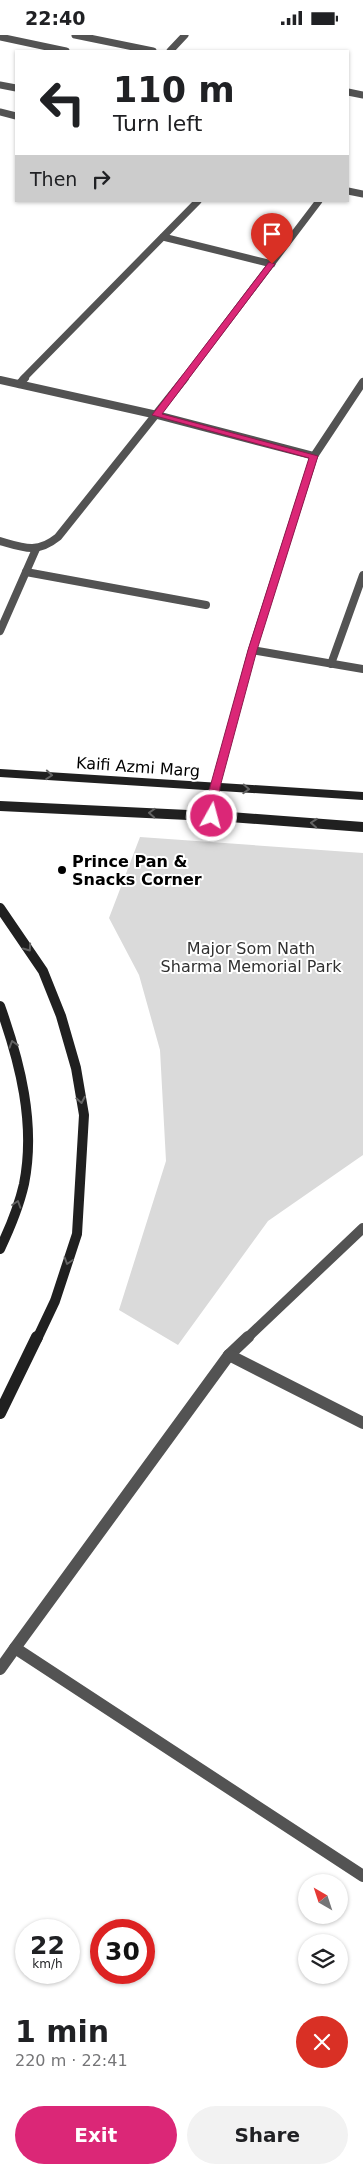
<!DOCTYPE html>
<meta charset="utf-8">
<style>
body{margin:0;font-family:"DejaVu Sans",sans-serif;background:#f2f2f2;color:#202124;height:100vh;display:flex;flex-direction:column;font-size:19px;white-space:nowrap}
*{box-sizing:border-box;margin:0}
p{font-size:16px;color:#757577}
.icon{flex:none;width:28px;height:28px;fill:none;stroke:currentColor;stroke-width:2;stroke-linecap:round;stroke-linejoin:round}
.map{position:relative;height:1964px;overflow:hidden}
.sheet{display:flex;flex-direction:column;background:#fff;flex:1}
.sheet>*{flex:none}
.guide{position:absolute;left:15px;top:15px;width:334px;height:152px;border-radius:0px;box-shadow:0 1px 4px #0004;background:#fff;color:#202124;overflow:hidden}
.needle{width:32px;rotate:321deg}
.buttons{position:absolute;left:298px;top:1839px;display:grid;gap:10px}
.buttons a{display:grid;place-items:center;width:50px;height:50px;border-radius:50%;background:#fff;box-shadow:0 1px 4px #0004;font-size:25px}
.speed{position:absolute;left:15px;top:1884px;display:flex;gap:10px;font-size:25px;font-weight:700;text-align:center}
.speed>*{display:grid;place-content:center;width:65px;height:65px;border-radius:50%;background:#fff;box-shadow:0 1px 4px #0004;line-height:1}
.speed small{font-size:12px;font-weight:400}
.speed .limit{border:8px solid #d22;background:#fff;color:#111}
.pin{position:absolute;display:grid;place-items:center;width:42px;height:42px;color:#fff;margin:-51px -21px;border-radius:50% 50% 50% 0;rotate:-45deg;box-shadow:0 0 5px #0007}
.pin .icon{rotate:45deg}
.me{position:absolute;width:55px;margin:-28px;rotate:7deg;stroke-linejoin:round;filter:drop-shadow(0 0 4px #0008)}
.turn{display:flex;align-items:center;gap:18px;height:105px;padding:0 15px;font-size:22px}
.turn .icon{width:65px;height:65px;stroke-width:2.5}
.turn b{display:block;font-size:35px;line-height:42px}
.then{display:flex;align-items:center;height:48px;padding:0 15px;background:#0003;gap:10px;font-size:19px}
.round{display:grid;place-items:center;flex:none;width:52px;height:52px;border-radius:26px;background:#f2f2f2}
.overview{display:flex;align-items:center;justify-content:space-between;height:85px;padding:0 15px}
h1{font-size:30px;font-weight:600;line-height:38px}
.primary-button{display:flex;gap:10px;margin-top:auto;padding:10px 15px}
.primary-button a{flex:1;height:58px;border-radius:30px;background:#db2777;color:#fff;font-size:20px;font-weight:600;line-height:58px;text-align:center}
.primary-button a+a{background:#f2f2f2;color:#202124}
.status{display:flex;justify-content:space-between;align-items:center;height:35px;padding:0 25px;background:#fff;direction:ltr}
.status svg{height:14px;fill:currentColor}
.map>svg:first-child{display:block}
.green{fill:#dadada}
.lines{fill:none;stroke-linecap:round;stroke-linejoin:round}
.lane{stroke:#535353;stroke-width:7}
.street-far3{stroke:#535353;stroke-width:7}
.street-far2{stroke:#535353;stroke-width:8}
.street-far1{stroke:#535353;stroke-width:10}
.street{stroke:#535353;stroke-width:12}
.secondary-far2{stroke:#202020;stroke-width:8}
.secondary-far1{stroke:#202020;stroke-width:10}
.secondary{stroke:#202020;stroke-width:12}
.oneway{stroke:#636363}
.route{fill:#db2777;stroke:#8e194d}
.poi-dot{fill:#000;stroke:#fff;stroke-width:2}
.labels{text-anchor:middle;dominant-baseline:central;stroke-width:4;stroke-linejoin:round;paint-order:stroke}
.street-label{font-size:16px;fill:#000;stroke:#fff}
.poi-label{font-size:16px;font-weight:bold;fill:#000;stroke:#fff;text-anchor:start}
.park-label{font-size:16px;fill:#313131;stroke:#fff}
</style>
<div class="status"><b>22:40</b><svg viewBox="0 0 49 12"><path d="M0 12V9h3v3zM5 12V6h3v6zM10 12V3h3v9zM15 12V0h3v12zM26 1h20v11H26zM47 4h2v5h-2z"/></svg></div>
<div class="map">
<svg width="363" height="1964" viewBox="0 0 363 1964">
<rect width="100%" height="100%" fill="#fff"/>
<polygon class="green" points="140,802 363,818 363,1120 268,1186 178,1310 119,1275 166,1126 160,1015 139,940 109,883"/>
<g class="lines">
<g class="lane">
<polyline points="0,2 66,16"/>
<polyline points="0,50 16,53"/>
</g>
<g class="street-far3">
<polyline points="75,0 153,16"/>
<polyline points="170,16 185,0"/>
<polyline points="348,57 363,60"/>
<polyline points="0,77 16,81"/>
<polyline points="348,156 363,159"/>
<polyline points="163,202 272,229"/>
<polyline points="23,344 198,166"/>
<polyline points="184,344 319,166"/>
</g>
<g class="street-far2">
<polyline points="0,345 157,380 314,421"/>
<polyline points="19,349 25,343"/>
<path d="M 0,506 C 24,513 37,519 58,502 L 185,343"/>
<polyline points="26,537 206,570"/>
<polyline points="0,596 36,514"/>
<polyline points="252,615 363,634"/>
<polyline points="331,629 363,540"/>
<polyline points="212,772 215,752 252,615 314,421 363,347"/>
</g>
<g class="street-far1">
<polyline points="211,781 212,771"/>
<polyline points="246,1304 363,1193"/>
</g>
<g class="street">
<polyline points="248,1302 229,1320 15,1613 363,1841"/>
<polyline points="229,1320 363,1388"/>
<polyline points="0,1634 15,1613"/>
</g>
<g class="secondary-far2">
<polyline points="0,738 363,761"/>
<polyline points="0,771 20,772"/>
</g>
<g class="secondary-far1">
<polyline points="0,771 230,782 363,792"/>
<polyline points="0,873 43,936 61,981 76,1033 84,1080 77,1199 55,1266 37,1304"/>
<path d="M 0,971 C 20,1027 36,1089 24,1149 C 19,1171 10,1193 0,1214"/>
</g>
<polyline class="secondary" points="0,1378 37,1302"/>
</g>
<defs><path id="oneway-chevron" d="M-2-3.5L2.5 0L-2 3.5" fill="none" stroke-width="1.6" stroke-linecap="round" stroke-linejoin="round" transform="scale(1.25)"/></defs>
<g class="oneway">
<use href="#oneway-chevron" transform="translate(49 740) rotate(4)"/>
<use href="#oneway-chevron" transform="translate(246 754) rotate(3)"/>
<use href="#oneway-chevron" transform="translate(152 778) rotate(-177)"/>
<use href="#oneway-chevron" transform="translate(314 788) rotate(-176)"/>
<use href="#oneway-chevron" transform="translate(28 913) rotate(55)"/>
<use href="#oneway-chevron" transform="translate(13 1009) rotate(-107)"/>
<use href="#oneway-chevron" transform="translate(81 1065) rotate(80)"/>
<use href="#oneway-chevron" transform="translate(17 1169) rotate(-72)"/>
<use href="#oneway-chevron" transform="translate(68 1226) rotate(108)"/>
</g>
<polygon class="route" points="269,227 275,229 162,379 318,421 257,615 220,752 217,781 212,785 206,781 210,752 248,615 309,423 152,380"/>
<circle class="poi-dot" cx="62" cy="835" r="5"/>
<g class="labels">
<g class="street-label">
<text transform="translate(138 732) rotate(4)">Kaifi Azmi Marg</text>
</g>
<g class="poi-label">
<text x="72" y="826">Prince Pan &amp;<tspan x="72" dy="18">Snacks Corner</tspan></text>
</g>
<g class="park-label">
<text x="251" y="913">Major Som Nath<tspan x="251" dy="18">Sharma Memorial Park</tspan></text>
</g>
</g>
</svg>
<div class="buttons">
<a><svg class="needle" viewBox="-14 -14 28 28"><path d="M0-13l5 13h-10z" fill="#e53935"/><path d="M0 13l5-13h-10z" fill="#757577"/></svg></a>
<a><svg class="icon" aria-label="layers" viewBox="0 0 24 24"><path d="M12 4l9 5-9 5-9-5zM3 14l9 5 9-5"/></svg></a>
</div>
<div class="speed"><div>22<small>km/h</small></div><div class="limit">30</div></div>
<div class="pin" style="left:272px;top:229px;background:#d93025"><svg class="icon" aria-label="arrive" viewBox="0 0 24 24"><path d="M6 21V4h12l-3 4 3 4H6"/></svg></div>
<svg class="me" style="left:212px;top:781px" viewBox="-20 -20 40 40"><circle r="17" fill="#db2777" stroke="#fff" stroke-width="3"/><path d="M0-11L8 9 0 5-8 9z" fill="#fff"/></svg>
<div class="guide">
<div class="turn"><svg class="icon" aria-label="left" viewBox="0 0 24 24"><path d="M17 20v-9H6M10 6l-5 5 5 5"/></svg><div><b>110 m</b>Turn left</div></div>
<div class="then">Then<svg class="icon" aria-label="right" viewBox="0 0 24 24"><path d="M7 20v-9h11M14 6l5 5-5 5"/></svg></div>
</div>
</div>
<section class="sheet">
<div class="overview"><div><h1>1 min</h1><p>220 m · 22:41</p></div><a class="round" style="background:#d93025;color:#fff"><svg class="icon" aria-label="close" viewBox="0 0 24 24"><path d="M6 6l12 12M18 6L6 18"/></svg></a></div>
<div class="primary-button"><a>Exit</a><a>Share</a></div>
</section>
